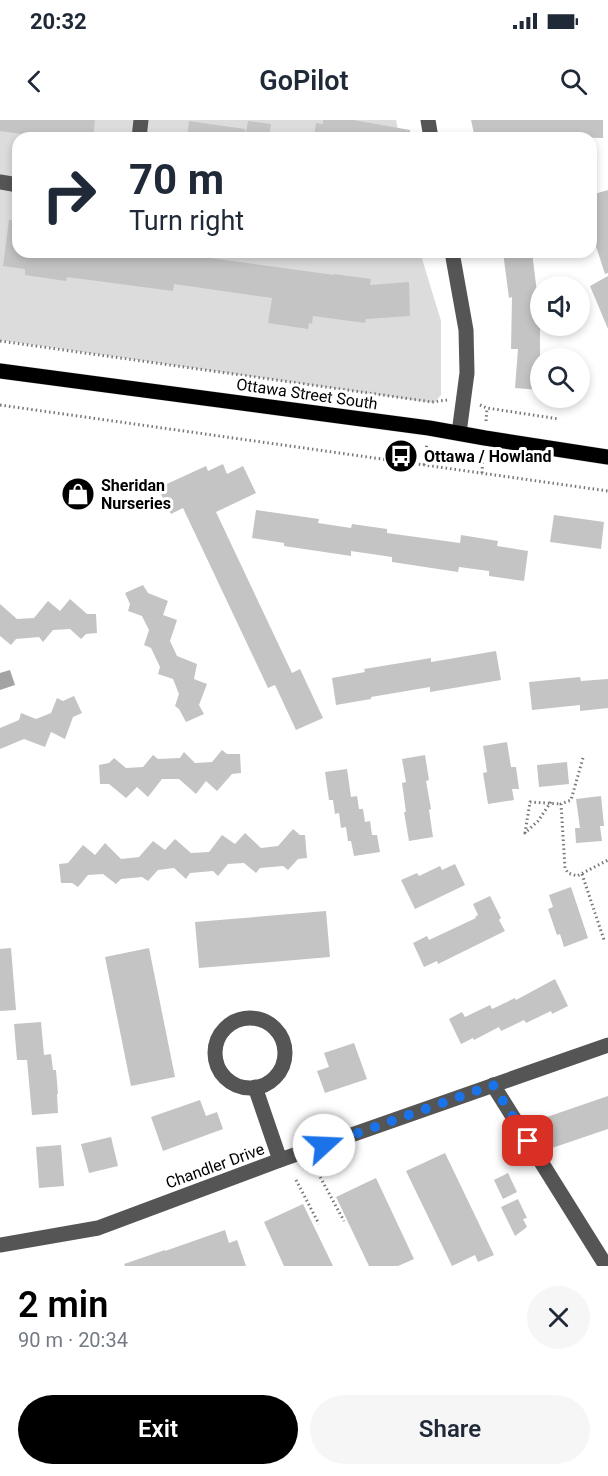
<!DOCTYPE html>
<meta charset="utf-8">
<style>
body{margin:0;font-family:Roboto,sans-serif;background:#f6f6f7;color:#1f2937;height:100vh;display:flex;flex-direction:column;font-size:22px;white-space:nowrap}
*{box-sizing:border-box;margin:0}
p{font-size:20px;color:#747a83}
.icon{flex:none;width:33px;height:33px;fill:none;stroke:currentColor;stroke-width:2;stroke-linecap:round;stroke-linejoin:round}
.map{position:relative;height:1146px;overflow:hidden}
.sheet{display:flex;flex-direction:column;background:#fff;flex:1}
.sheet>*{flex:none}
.hud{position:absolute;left:12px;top:12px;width:585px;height:126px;border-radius:18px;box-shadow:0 3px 9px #0003;background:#fff;color:#1f2937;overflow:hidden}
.tools{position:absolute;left:530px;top:156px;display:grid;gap:12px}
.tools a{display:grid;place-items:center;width:60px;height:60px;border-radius:50%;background:#fff;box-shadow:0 3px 9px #0003;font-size:30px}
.pin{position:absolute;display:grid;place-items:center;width:51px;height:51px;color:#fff;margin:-26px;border-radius:12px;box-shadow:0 3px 9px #0006}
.me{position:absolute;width:66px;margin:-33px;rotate:70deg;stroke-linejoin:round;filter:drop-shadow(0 0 4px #0008)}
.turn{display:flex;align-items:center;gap:21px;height:126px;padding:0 18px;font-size:27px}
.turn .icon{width:78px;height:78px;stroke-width:2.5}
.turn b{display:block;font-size:42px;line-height:51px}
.round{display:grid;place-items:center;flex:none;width:63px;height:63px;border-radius:32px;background:#f6f6f7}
.overview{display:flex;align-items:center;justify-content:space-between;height:102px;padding:0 18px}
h1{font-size:36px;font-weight:600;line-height:45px;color:#000}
.primary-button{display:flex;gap:12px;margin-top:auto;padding:12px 18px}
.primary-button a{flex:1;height:69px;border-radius:36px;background:#000;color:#fff;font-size:24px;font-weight:600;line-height:69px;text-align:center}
.primary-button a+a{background:#f6f6f7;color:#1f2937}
.status{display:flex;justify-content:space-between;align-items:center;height:42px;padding:0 30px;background:#fff;direction:ltr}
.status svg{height:16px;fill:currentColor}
header{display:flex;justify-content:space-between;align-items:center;height:78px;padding:0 18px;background:#fff;font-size:27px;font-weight:600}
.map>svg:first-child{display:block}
.green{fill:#dcdcdc}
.water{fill:#a3a3a3}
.building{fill:#c4c4c4}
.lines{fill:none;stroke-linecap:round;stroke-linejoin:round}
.major-casing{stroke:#dbdbdb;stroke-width:16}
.path{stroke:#777;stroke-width:3;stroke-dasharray:1.5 3;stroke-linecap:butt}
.minor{stroke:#555;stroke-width:15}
.major{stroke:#000;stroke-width:15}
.route{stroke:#1a73e8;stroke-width:10;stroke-dasharray:0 18}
.labels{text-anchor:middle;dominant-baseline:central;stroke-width:6;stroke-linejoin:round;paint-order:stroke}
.street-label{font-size:16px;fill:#000;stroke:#fff}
.poi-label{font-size:16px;font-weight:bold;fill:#000;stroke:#fff;text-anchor:start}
</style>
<div class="status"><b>20:32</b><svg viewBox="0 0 49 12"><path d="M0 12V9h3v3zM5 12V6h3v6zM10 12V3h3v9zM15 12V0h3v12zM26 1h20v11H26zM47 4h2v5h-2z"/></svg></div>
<header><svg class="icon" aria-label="back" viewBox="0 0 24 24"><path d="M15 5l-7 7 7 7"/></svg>GoPilot<svg class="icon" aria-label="search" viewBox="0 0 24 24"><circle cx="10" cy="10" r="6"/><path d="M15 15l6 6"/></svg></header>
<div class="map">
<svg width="608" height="1146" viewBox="0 0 608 1146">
<rect width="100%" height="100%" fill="#fff"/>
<polygon class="green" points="0,0 396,0 400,18 18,18 18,132 420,132 441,201 441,275 434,283 0,220"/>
<polygon class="water" points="10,550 15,565 0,570 0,553"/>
<g class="building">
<polygon points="0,0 95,0 93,18 51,18 0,11"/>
<polygon points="323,0 353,0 410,10 410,18 314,18 316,3 323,4"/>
<polygon points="471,0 603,0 603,18 524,16 503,18 475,18"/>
<polygon points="189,1 245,9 245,18 187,18"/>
<polygon points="248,1 271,4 269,18 245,18"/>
<polygon points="608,70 608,153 605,154 591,111 591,75"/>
<polygon points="9,100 18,100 18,132 166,132 334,155 334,154 371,159 370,165 409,162 410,196 366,199 365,203 313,196 312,204 309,203 308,209 268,203 272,178 174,164 173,171 67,157 66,161 25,155 25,149 3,146"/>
<polygon points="503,132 532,132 540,197 540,270 515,268 518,229 511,229 512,177 509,178"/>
<polygon points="608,156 608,209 590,166"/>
<polygon points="223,344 227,354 243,346 256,373 216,392 292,553 300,549 323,598 296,610 275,565 268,568 183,388 171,394 158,368 206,346 208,351"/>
<polygon points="256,390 319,399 318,403 351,408 352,404 387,409 387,413 460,423 461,415 498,421 497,426 528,431 524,461 489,456 489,451 459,447 458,452 392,442 392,437 351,431 351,436 284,426 284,423 252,418"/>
<polygon points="554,395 604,402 601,429 550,422"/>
<polygon points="143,465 148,473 168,481 163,495 177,500 170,521 177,536 197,544 194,559 207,564 199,585 204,594 186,602 179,589 175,586 179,574 173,559 158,554 160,547 151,528 144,525 149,510 142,496 128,491 130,484 125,473"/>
<polygon points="70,479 87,494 96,494 97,513 86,514 81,519 70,509 53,510 43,522 39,517 16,519 11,525 0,516 0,484 17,499 34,498 48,481 60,491"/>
<polygon points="496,531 501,560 430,572 430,567 371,577 371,579 336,585 332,558 365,552 364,549 431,538 431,542"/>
<polygon points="580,557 581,561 608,559 608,588 580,591 580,585 532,590 529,562"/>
<polygon points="74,576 82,593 73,597 65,619 51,612 45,627 24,619 0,629 0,608 19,600 21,593 36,599 51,593 57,578 63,581"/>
<polygon points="507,622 511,647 516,647 519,669 512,669 514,680 488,684 483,653 487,652 483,626"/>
<polygon points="222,630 227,634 240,634 241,653 232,654 217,671 206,661 196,674 179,659 162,659 148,677 137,667 126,678 109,664 100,664 99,645 109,643 114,638 126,648 143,647 153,635 158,639 180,638 184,632 195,643 212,642"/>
<polygon points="425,635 429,660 426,661 431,689 429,690 433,717 409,721 404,692 406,692 402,663 406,662 402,639"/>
<polygon points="567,642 569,664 539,667 537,645"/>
<polygon points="347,649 351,677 357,676 359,689 363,689 365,702 370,701 372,715 377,715 380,732 354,736 351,721 348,721 346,707 341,708 339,693 335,694 333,680 329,680 325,652"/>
<polygon points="601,676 604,706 600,706 602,721 576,723 575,708 580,708 576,679"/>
<polygon points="293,709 300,715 305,715 307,738 298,739 288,750 283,746 260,748 256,753 244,743 228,744 218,756 213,751 190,753 186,759 174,748 158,750 148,761 142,757 121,759 116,764 103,754 88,755 78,767 72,763 61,763 59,744 68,743 83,725 95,735 105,723 121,739 139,737 153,721 165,730 175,719 191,733 209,732 222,715 235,724 245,713 261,728 278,726"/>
<polygon points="455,744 465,765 415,789 401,760 417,753 419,756 440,746 442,750"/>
<polygon points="571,767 588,818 564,827 560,814 557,815 548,789 553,787 549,775"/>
<polygon points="490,776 501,798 499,800 505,811 438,844 437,841 424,847 413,823 427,816 429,820 476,798 475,797 478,795 473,784"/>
<polygon points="326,791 330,837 199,848 195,802"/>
<polygon points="11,828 16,890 0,891 0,829"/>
<polygon points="149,828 175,957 131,966 105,837"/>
<polygon points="555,859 568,886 552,894 551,891 526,903 524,900 501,911 499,907 474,920 473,918 461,924 449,899 462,892 465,897 490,885 492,889 515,878 516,880"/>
<polygon points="41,902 44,935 51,934 53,950 56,950 58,974 57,974 58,993 32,995 27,940 17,940 14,904"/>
<polygon points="354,923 367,959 325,973 317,951 329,947 324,933"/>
<polygon points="608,976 608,1009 549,1029 538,1000"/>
<polygon points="200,980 206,996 217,992 223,1009 163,1031 151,997"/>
<polygon points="111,1017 118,1046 89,1053 81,1024"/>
<polygon points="61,1025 64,1066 39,1068 36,1027"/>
<polygon points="445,1033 494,1135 478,1142 475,1135 452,1146 406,1051"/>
<polygon points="508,1053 517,1072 503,1079 494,1060"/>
<polygon points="376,1058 414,1139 398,1146 369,1146 336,1077"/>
<polygon points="518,1079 527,1098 523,1099 527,1107 515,1116 501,1087"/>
<polygon points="303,1084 333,1146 284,1146 264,1102"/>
<polygon points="225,1110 229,1123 237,1120 246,1146 125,1146 124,1144 165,1130 165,1131"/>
</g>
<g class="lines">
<defs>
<polyline id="major" points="0,251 429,308 485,318 608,337"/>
</defs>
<use href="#major" class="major-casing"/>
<g class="path">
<polyline points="0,221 432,282 447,280"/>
<polyline points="0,285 608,371"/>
<polyline points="480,285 487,288 559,299"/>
<polyline points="486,301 487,288"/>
<polyline points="424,345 427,323"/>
<polyline points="482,353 483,334"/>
<polyline points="583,638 571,680 561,684 565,748 568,753 577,756 608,740"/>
<polyline points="551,682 538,701 525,713 530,682 561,684"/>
<polyline points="582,754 604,820"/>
<polyline points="318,1053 344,1101"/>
<polyline points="296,1060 319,1104"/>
</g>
<g class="minor">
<polyline points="428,0 431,18"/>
<polyline points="139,18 141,0"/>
<polyline points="0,62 18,65"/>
<polyline points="452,132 466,210 467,253 459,313"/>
<circle cx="250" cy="933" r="35"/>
<polyline points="493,965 603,1141 608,1144"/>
<polyline points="255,967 280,1040"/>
<polyline points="0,1125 98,1108 280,1040 608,925"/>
</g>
<use href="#major" class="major"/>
</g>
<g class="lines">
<polyline class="route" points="324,1025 493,965 528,1021"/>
</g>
<defs>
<symbol id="bus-disc" viewBox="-11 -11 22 22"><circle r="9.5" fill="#000" stroke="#fff"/><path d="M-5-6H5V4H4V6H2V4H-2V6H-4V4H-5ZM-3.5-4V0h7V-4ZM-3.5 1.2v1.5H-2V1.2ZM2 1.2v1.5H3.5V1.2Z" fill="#fff"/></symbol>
<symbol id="shop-disc" viewBox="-11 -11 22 22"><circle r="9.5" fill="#000" stroke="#fff"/><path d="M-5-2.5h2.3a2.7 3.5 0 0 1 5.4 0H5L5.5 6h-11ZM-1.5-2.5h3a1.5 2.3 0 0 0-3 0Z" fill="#fff"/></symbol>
</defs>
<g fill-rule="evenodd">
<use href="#bus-disc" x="382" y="317" width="38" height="38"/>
<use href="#shop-disc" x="59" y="355" width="38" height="38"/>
</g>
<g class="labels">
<g class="street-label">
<text transform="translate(307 274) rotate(8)">Ottawa Street South</text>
<text transform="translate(215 1046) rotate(-20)">Chandler Drive</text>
</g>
<g class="poi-label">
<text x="424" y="336">Ottawa / Howland</text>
<text x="101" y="365">Sheridan<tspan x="101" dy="18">Nurseries</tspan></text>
</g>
</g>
</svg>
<div class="tools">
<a><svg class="icon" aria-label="sound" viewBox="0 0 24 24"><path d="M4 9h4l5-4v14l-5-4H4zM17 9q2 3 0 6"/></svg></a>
<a><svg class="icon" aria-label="search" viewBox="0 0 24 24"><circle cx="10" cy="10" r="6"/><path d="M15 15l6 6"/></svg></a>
</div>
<div class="pin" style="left:528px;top:1021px;background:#d93025"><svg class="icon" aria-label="arrive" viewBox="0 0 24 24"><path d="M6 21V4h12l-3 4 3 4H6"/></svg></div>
<svg class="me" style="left:324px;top:1025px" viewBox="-20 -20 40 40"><circle r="19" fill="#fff"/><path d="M0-13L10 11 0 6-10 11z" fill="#1a73e8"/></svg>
<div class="hud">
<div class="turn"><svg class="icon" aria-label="right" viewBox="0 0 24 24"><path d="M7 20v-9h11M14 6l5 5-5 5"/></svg><div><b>70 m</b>Turn right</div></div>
</div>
</div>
<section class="sheet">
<div class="overview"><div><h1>2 min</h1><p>90 m · 20:34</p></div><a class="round"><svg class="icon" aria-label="close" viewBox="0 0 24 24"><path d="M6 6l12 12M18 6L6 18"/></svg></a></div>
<div class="primary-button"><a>Exit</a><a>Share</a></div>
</section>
